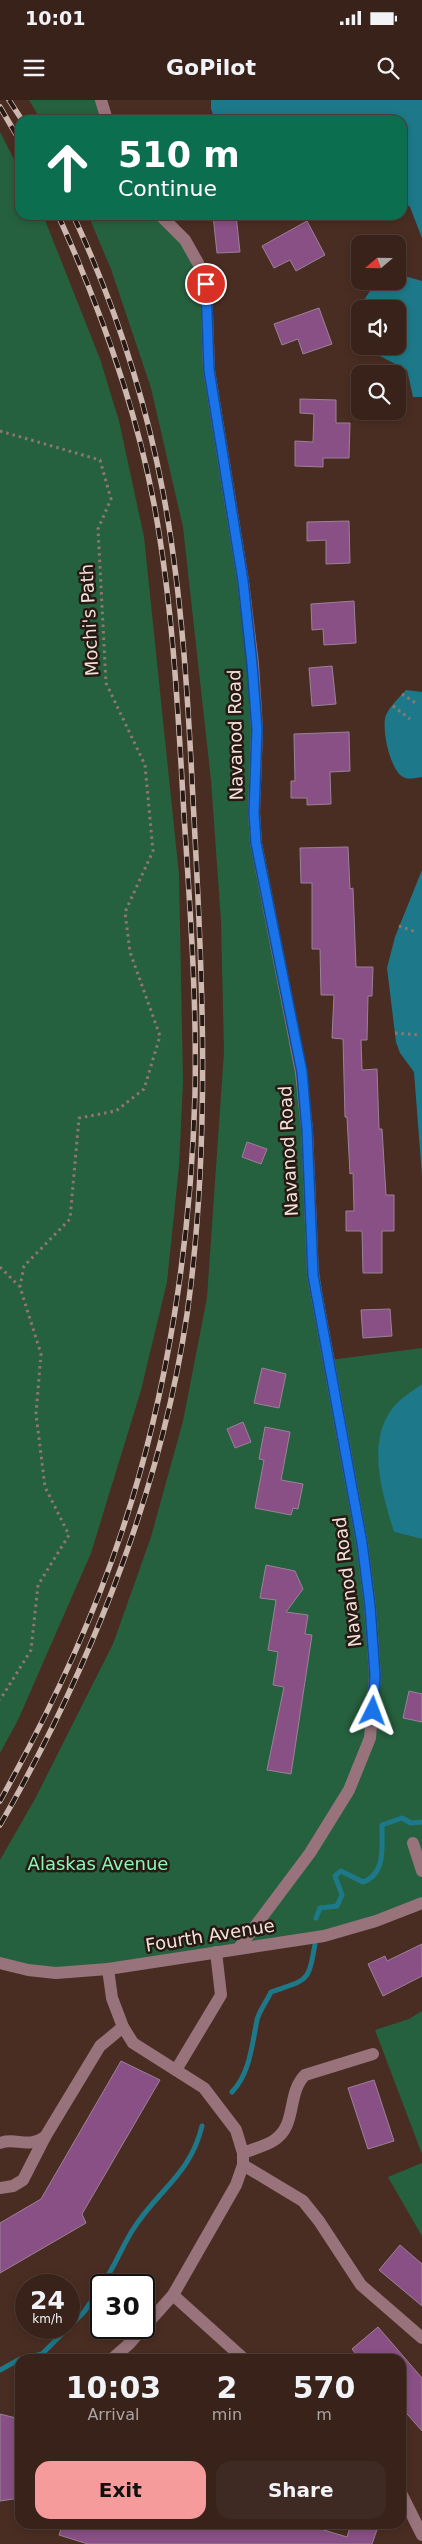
<!DOCTYPE html>
<style>
body{margin:0;font-family:"DejaVu Sans",sans-serif;background:#3f2a23;color:#f1f3f6;height:100vh;display:flex;flex-direction:column;font-size:19px;white-space:nowrap}
*{box-sizing:border-box;margin:0}
p{font-size:16px;color:#aba4a2}
.icon{flex:none;width:28px;height:28px;fill:none;stroke:currentColor;stroke-width:2;stroke-linecap:round;stroke-linejoin:round}
.map{position:relative;flex:1;overflow:hidden}
.details{position:absolute;left:15px;top:2254px;width:391px;height:175px;display:flex;flex-direction:column;background:#38221a;border-radius:15px;box-shadow:0 2px 8px #0003,0 0 0 1px #523f39}
.details>*{flex:none}
.guide{position:absolute;left:15px;top:15px;width:392px;height:105px;border-radius:15px;box-shadow:0 2px 8px #0003,0 0 0 1px #523f39;background:#0b6e4f;color:#fff;overflow:hidden}
.needle{width:32px;rotate:250deg}
.controls{position:absolute;left:351px;top:135px;display:grid;gap:10px}
.controls a{display:grid;place-items:center;width:55px;height:55px;border-radius:10px;background:#38221a;box-shadow:0 2px 8px #0003,0 0 0 1px #523f39;font-size:25px}
.speed{position:absolute;left:15px;top:2174px;display:flex;gap:10px;font-size:25px;font-weight:700;text-align:center}
.speed>*{display:grid;place-content:center;width:65px;height:65px;border-radius:50%;background:#38221a;box-shadow:0 2px 8px #0003,0 0 0 1px #523f39;line-height:1}
.speed small{font-size:12px;font-weight:400}
.speed .limit{border:2px solid #111;border-radius:8px;background:#fff;color:#111}
.pin{position:absolute;display:grid;place-items:center;width:42px;height:42px;color:#fff;margin:-21px;border:2px solid #fff;border-radius:50%;box-shadow:0 1px 5px #0007}
.me{position:absolute;width:55px;margin:-28px;rotate:3deg;stroke-linejoin:round;filter:drop-shadow(0 0 4px #0008)}
.turn{display:flex;align-items:center;gap:18px;height:105px;padding:0 20px;font-size:22px}
.turn .icon{width:65px;height:65px;stroke-width:2.5}
.turn b{display:block;font-size:35px;line-height:42px}
.eta{display:flex;justify-content:space-evenly;align-items:center;height:85px;text-align:center}
.eta b{font-size:30px;font-weight:700;line-height:35px}
.button{display:flex;gap:10px;margin-top:auto;padding:10px 20px}
.button a{flex:1;height:58px;border-radius:15px;background:#f59b9b;color:#111;font-size:20px;font-weight:700;line-height:58px;text-align:center}
.button a+a{background:#3f2a23;color:#f1f3f6}
.status{display:flex;justify-content:space-between;align-items:center;height:35px;padding:0 25px;background:#38221a;direction:ltr}
.status svg{height:14px;fill:currentColor}
header{display:flex;justify-content:space-between;align-items:center;height:65px;padding:0 20px;background:#38221a;font-size:22px;font-weight:700}
.map>svg:first-child{display:block}
.green{fill:#26613f}
.water{fill:#1d7989}
.lines{fill:none;stroke-linecap:round;stroke-linejoin:round}
.stream{stroke:#1d7989;stroke-width:5}
.building{fill:#895085;stroke:#9b8198}
.path{stroke:#90776e;stroke-width:3;stroke-dasharray:2.5 4;stroke-linecap:butt}
.minor{stroke:#98737b;stroke-width:12}
.rail-casing{stroke:#ceb9b1;stroke-width:5.5}
.rail{stroke:#271914;stroke-width:4;stroke-dasharray:11;stroke-linecap:butt}
.route-casing{stroke:#114b97;stroke-width:12}
.route{stroke:#1a73e8;stroke-width:9}
.labels{text-anchor:middle;dominant-baseline:central;stroke-width:5;stroke-linejoin:round;paint-order:stroke}
.street-label{font-size:18px;fill:#f5e2db;stroke:#271914}
.park-label{font-size:18px;fill:#8bf7b6;stroke:#271914}
</style>
<div class="status"><b>10:01</b><svg viewBox="0 0 49 12"><path d="M0 12V9h3v3zM5 12V6h3v6zM10 12V3h3v9zM15 12V0h3v12zM26 1h20v11H26zM47 4h2v5h-2z"/></svg></div>
<header><svg class="icon" aria-label="menu" viewBox="0 0 24 24"><path d="M4 6h16M4 12h16M4 18h16"/></svg>GoPilot<svg class="icon" aria-label="search" viewBox="0 0 24 24"><circle cx="10" cy="10" r="6"/><path d="M15 15l6 6"/></svg></header>
<div class="map">
<svg width="422" height="2444" viewBox="0 0 422 2444">
<rect width="100%" height="100%" fill="#4a2d22"/>
<g class="green">
<polygon points="29,0 102,0 108,20 41,20"/>
<polygon points="0,32 20,71 20,115 43,115 100,259 119,321 144,437 179,775 183,982 179,1066 167,1182 141,1290 91,1453 18,1620 0,1653"/>
<polygon points="88,115 162,115 199,163 254,564 255,713 286,887 330,1260 422,1248 422,1284 397,1303 381,1379 394,1432 422,1439 422,1804 377,1822 108,1870 0,1864 0,1760 35,1699 113,1544 151,1437 183,1321 207,1198 224,952 221,821 211,680 183,427 151,288 111,169"/>
<polygon points="422,1911 422,2054 375,1930 409,1919"/>
<polygon points="422,2063 422,2136 388,2077"/>
</g>
<g class="water">
<polygon points="211,0 422,0 422,138 410,107 403,102 402,20 215,20 211,9"/>
<path d="M 401,175 L 422,181 L 422,297 L 413,297 L 407,270 L 372,252 L 367,246 L 398,246 L 398,209 L 360,209 L 360,234 C 353,212 365,197 378,181 L 398,181 L 398,176 Z"/>
<path d="M 406,590 L 422,592 L 422,677 C 416,678 408,680 403,677 C 390,670 381,628 386,615 C 390,606 400,597 406,590 Z"/>
<polygon points="422,770 422,1076 414,972 400,953 396,942 387,868 395,837"/>
<path d="M 422,1284 L 422,1439 L 394,1432 C 382,1392 364,1338 397,1303 C 404,1296 414,1290 422,1284 Z"/>
</g>
<g class="lines">
<g class="stream">
<path d="M 316,1818 L 320,1808 L 337,1806 L 342,1795 L 335,1776 L 341,1771 L 363,1782 C 386,1774 382,1746 382,1725 L 402,1718 L 411,1723 L 422,1722"/>
<path d="M 232,1992 C 250,1973 252,1945 257,1920 C 259,1911 267,1901 271,1892 C 308,1879 308,1884 315,1844"/>
<path d="M 102,2185 C 114,2168 121,2149 132,2131 C 157,2090 190,2076 202,2026"/>
<polyline points="23,2259 42,2254 84,2212 101,2187"/>
<polyline points="0,2270 20,2259"/>
</g>
</g>
<g class="building">
<polygon points="213,115 236,115 240,152 217,153"/>
<polygon points="307,121 325,155 296,171 290,160 274,168 262,146"/>
<polygon points="319,208 332,244 303,254 298,239 282,245 274,224"/>
<polygon points="300,299 336,300 336,323 350,323 349,358 323,358 323,367 295,366 295,341 313,342 314,314 300,313"/>
<polygon points="349,421 350,463 326,464 326,440 307,441 307,422"/>
<polygon points="354,501 356,543 324,545 323,529 312,530 311,504"/>
<polygon points="332,566 336,604 312,606 309,568"/>
<polygon points="349,632 350,671 330,672 331,704 307,705 307,698 291,698 291,681 295,681 294,634"/>
<polygon points="348,747 350,789 353,788 356,867 373,867 372,896 368,896 367,940 361,940 362,970 377,969 379,1029 382,1029 386,1095 394,1095 394,1131 382,1131 382,1173 363,1173 362,1131 346,1131 346,1111 354,1111 353,1073 350,1074 347,1017 345,1017 343,939 332,938 334,895 321,895 320,849 312,849 312,783 301,783 300,748"/>
<polygon points="247,1042 267,1049 261,1064 242,1057"/>
<polygon points="390,1209 392,1236 363,1238 361,1210"/>
<polygon points="262,1268 286,1274 279,1308 254,1303"/>
<polygon points="243,1322 251,1342 235,1348 227,1329"/>
<polygon points="265,1327 290,1332 281,1380 303,1384 298,1409 293,1408 291,1415 255,1408 264,1360 259,1359"/>
<polygon points="266,1465 295,1471 303,1489 286,1512 308,1515 305,1534 312,1535 291,1674 267,1670 284,1587 273,1585 278,1552 268,1550 276,1500 260,1498"/>
<polygon points="409,1591 422,1594 422,1622 403,1618"/>
<polygon points="422,1844 422,1876 383,1896 368,1864 385,1856 387,1861"/>
<polygon points="121,1961 160,1980 82,2114 86,2123 0,2173 0,2123 41,2099"/>
<polygon points="374,1980 394,2041 368,2049 348,1988"/>
<polygon points="400,2145 422,2164 422,2206 379,2170"/>
<polygon points="378,2227 422,2278 422,2331 401,2307 401,2259 360,2259 352,2249"/>
<polygon points="0,2314 20,2319 20,2398 0,2401"/>
<polygon points="63,2424 232,2424 243,2428 244,2424 304,2424 347,2437 351,2424 379,2424 372,2444 88,2444 59,2435"/>
</g>
<g class="lines">
<g class="path">
<polyline points="0,331 100,360 111,399 98,429 106,583 145,665 153,751 125,812 130,852 160,936 144,989 116,1011 79,1018 70,1119 24,1166 20,1187 41,1254 36,1314 45,1387 69,1435 38,1485 31,1550 0,1600"/>
<polyline points="402,594 417,604"/>
<polyline points="393,606 410,619"/>
<polyline points="399,826 416,832"/>
<polyline points="395,933 421,935"/>
<polyline points="0,1167 19,1186"/>
</g>
<g class="minor">
<polyline points="101,0 107,20"/>
<polyline points="160,115 185,140 198,163 206,184 209,270 243,481 253,564 257,629 254,713 256,743 301,972 307,1030 313,1175 362,1443 370,1506 375,1575 370,1638 349,1690 310,1753 238,1849"/>
<polyline points="413,1743 422,1771"/>
<polyline points="0,1863 28,1870 56,1873 108,1869 324,1836 376,1821 422,1803"/>
<polyline points="108,1869 112,1898 123,1927 133,1943 204,1988 236,2030 243,2053 243,2065 236,2085 173,2195 129,2244 112,2259"/>
<polyline points="176,1970 221,1895 216,1852"/>
<path d="M 0,2043 C 16,2037 27,2049 45,2037"/>
<path d="M 243,2053 C 253,2049 265,2046 273,2041 C 298,2026 286,1994 305,1975 L 373,1954"/>
<polyline points="243,2065 303,2101 319,2121 361,2185 422,2238"/>
<polyline points="0,2088 13,2086 23,2080 45,2037 100,1946 123,1927"/>
<polyline points="173,2195 244,2259"/>
<polyline points="401,2393 422,2435"/>
</g>
<defs>
<g id="rail">
<polyline points="9,0 22,20"/>
<polyline points="0,7 20,41"/>
<path d="M 0,1701 C 48,1615 91,1525 122,1431 C 168,1294 191,1139 195,994 C 197,901 190,808 184,715 C 178,611 173,506 154,404 C 135,303 100,208 58,115"/>
<path d="M 0,1725 C 94,1562 169,1371 191,1184 C 210,1022 202,862 193,700 C 188,598 182,493 163,392 C 145,297 114,203 73,115"/>
</g>
</defs>
<use href="#rail" class="rail-casing"/>
<use href="#rail" class="rail"/>
</g>
<g class="lines">
<defs>
<polyline id="route" points="206,184 209,270 243,481 252,564 257,629 254,713 256,743 302,972 307,1030 313,1175 362,1443 370,1506 375,1575 373,1611"/>
</defs>
<use href="#route" class="route-casing"/>
<use href="#route" class="route"/>
</g>
<g class="labels">
<g class="street-label">
<text transform="translate(89 520) rotate(-93)">Mochi's Path</text>
<text transform="translate(235 635) rotate(-91)">Navanod Road</text>
<text transform="translate(288 1051) rotate(-93)">Navanod Road</text>
<text transform="translate(347 1482) rotate(-97)">Navanod Road</text>
<text transform="translate(210 1835) rotate(-9)">Fourth Avenue</text>
</g>
<g class="park-label">
<text x="98" y="1763">Alaskas Avenue</text>
</g>
</g>
</svg>
<div class="controls">
<a><svg class="needle" viewBox="-14 -14 28 28"><path d="M0-13l5 13h-10z" fill="#e53935"/><path d="M0 13l5-13h-10z" fill="#aba4a2"/></svg></a>
<a><svg class="icon" aria-label="sound" viewBox="0 0 24 24"><path d="M4 9h4l5-4v14l-5-4H4zM17 9q2 3 0 6"/></svg></a>
<a><svg class="icon" aria-label="search" viewBox="0 0 24 24"><circle cx="10" cy="10" r="6"/><path d="M15 15l6 6"/></svg></a>
</div>
<div class="speed"><div>24<small>km/h</small></div><div class="limit">30</div></div>
<div class="pin" style="left:206px;top:184px;background:#d93025"><svg class="icon" aria-label="arrive" viewBox="0 0 24 24"><path d="M6 21V4h12l-3 4 3 4H6"/></svg></div>
<svg class="me" style="left:373px;top:1611px" viewBox="-20 -20 40 40"><path d="M0-17L14 15 0 8-14 15z" fill="#1a73e8" stroke="#fff" stroke-width="4"/></svg>
<div class="guide">
<div class="turn"><svg class="icon" aria-label="ahead" viewBox="0 0 24 24"><path d="M12 20V5M6 11l6-6 6 6"/></svg><div><b>510 m</b>Continue</div></div>
</div>
<section class="details">
<div class="eta">
<div><b>10:03</b><p>Arrival</p></div>
<div><b>2</b><p>min</p></div>
<div><b>570</b><p>m</p></div>
</div>
<div class="button"><a>Exit</a><a>Share</a></div>
</section>
</div>
